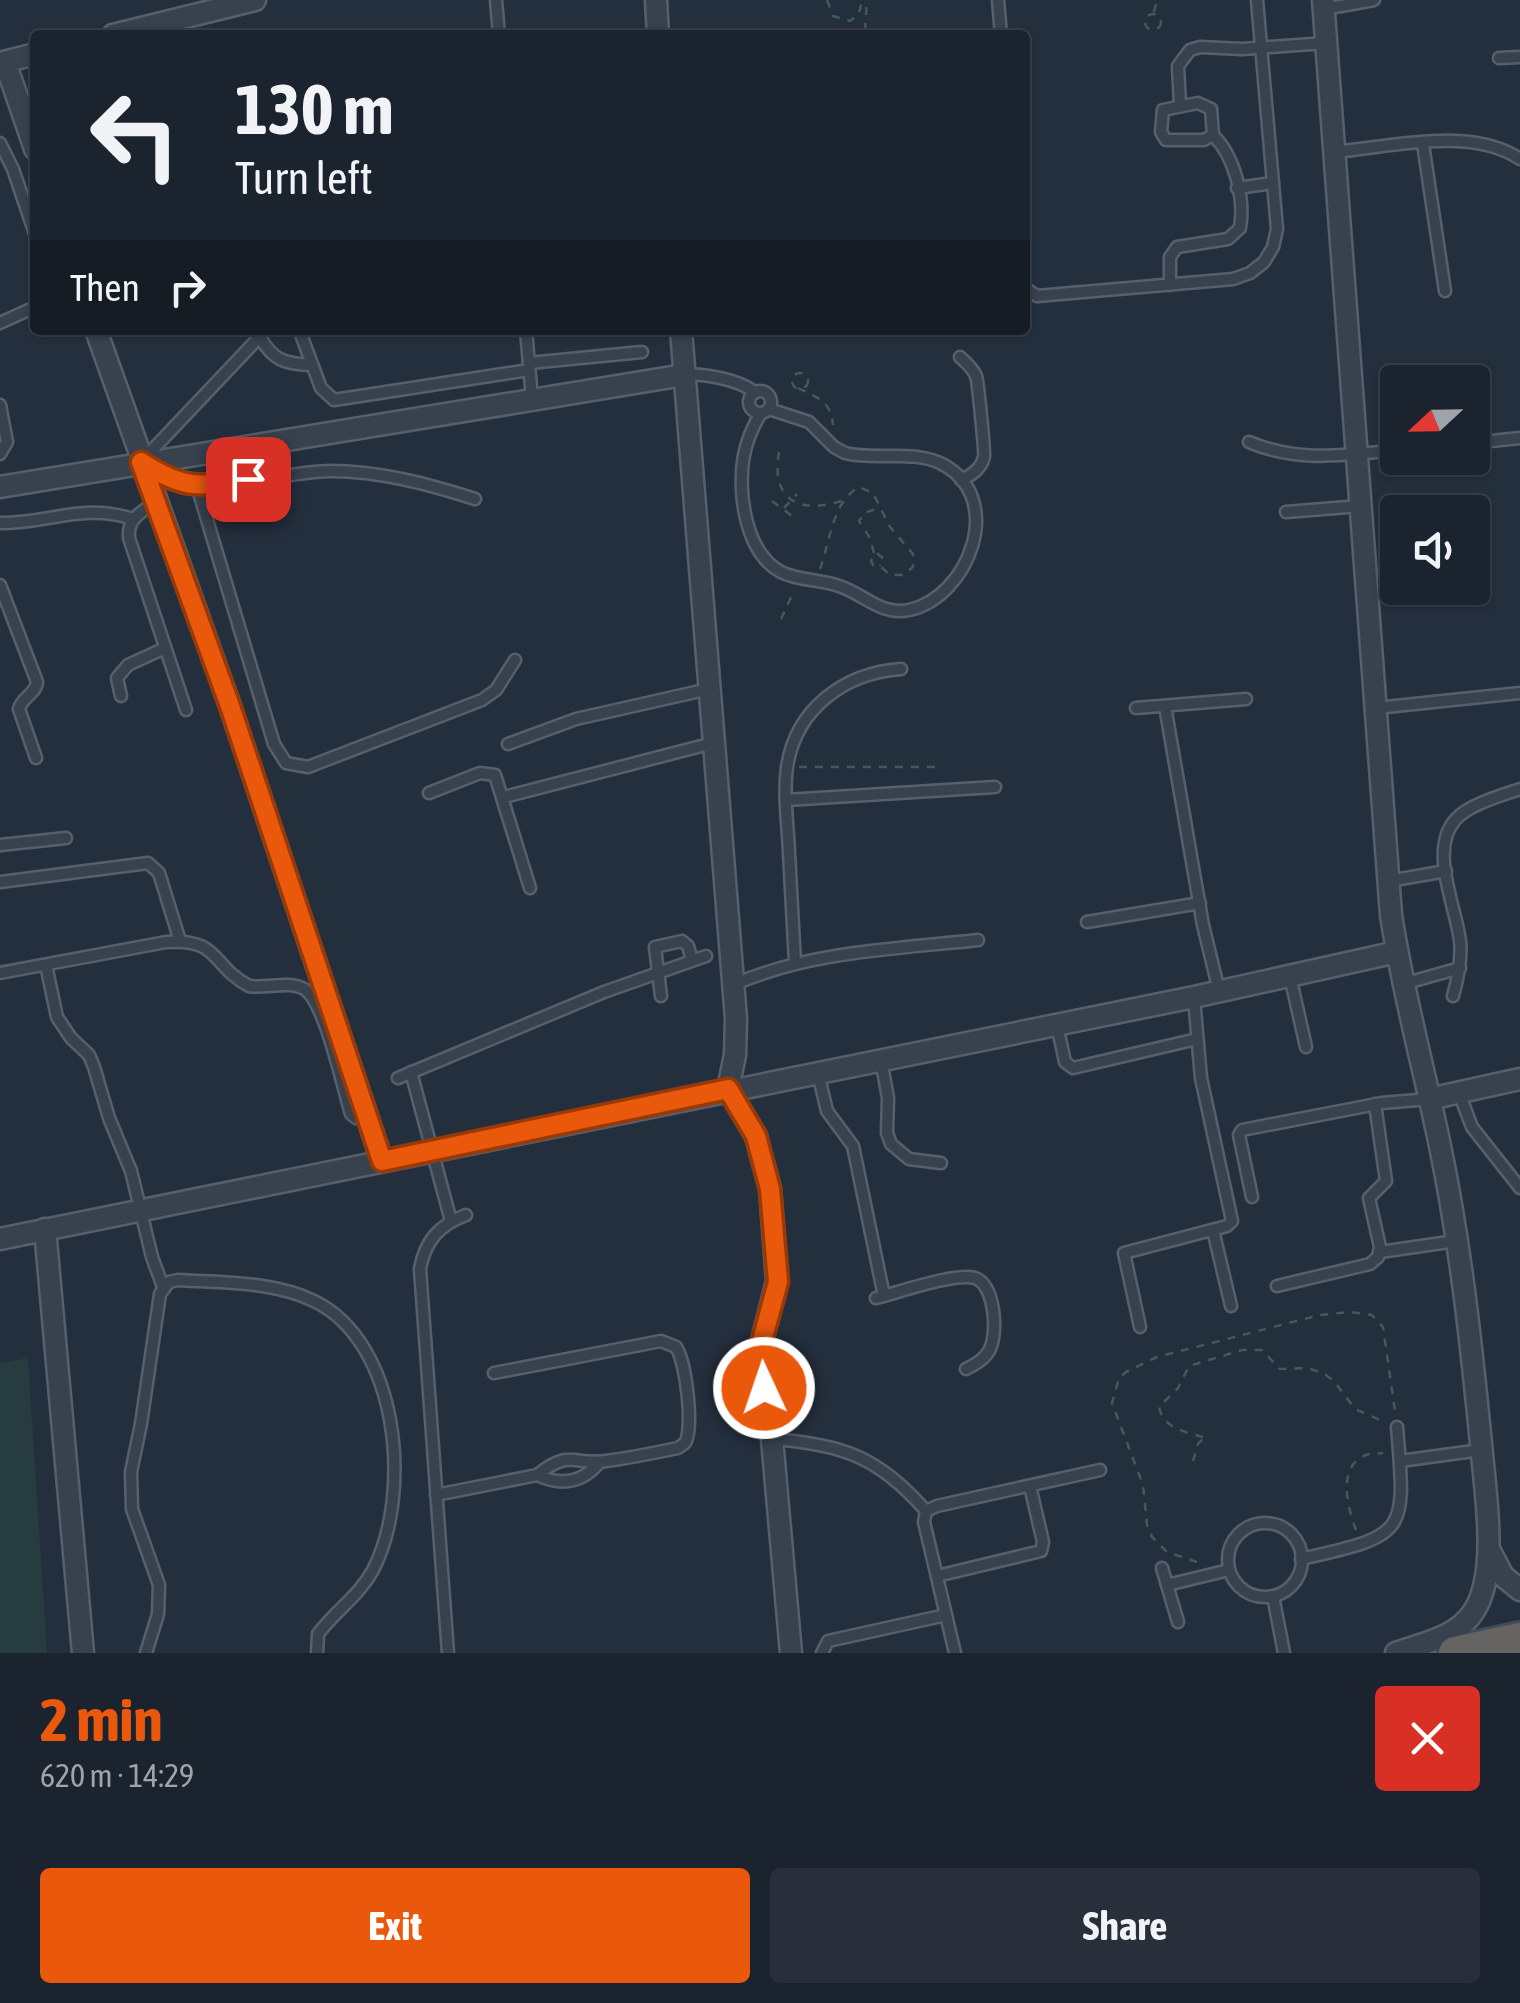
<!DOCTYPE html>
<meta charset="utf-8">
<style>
body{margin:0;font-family:"Asap Condensed",sans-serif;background:#282f3a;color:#f1f3f6;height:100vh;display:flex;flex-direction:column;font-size:38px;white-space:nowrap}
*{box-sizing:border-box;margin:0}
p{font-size:32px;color:#a0a4aa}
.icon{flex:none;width:55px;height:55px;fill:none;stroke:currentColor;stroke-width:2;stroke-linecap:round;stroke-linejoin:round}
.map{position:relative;height:1653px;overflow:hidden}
.side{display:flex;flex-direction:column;background:#1b232e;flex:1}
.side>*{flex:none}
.hud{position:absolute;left:30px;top:30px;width:1000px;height:305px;border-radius:10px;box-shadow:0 2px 8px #0004,0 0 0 2px #39404a;background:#1b232e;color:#f1f3f6;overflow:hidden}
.needle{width:65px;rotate:248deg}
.buttons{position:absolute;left:1380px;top:365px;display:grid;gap:20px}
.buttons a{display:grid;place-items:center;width:110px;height:110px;border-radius:10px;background:#1b232e;box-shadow:0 2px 8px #0004,0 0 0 2px #39404a;font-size:50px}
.pin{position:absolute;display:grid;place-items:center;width:85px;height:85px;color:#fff;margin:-42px;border-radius:20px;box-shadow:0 5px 15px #0006}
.me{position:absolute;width:110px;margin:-55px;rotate:357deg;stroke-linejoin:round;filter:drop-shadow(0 0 8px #0008)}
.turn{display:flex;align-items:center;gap:35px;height:210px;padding:0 40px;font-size:45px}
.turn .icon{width:130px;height:130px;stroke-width:2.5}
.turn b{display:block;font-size:70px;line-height:85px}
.then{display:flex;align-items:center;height:95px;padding:0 40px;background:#0003;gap:20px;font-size:38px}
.round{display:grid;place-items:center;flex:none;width:105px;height:105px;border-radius:10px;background:#282f3a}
.headline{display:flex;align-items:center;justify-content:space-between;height:170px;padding:0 40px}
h1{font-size:60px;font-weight:700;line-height:75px;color:#ea580c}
.cta{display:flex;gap:20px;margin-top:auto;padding:20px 40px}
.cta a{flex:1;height:115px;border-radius:10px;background:#ea580c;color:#fff;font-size:40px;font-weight:700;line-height:115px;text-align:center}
.cta a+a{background:#282f3a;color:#f1f3f6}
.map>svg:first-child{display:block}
.green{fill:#263c3f}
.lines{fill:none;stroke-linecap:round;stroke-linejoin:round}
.service-casing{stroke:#565f6c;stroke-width:15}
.minor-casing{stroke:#565f6c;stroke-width:25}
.trunk-casing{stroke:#434c59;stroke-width:38}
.path{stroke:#44595c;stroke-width:2.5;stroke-dasharray:8 8;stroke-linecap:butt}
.service{stroke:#38414e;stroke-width:10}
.minor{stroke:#38414e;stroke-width:20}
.trunk{stroke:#656462;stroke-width:32}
.route-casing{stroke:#983908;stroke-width:25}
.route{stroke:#ea580c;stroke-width:18}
</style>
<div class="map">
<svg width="1520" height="1653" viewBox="0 0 1520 1653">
<rect width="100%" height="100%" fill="#242f3e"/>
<polygon class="green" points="28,1358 47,1653 0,1653 0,1363"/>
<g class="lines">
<defs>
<g id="service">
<polyline points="496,0 499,35"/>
<polyline points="998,0 1001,35"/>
<polyline points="1324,9 1374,0"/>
<polyline points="1499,58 1520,57"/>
<polygon points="1198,103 1211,109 1213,135 1204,140 1166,140 1161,132 1163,110"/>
<polyline points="1180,105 1178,66 1190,50 1200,47 1242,49 1326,43"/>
<polyline points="0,143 13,169 35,234"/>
<polyline points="1423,144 1445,291"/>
<path d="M 1334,152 C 1391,147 1470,126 1520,159"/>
<polyline points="1237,188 1273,183"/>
<path d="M 1170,285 L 1170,257 L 1177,247 L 1228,239 L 1240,228 C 1245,198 1235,157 1213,135"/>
<polyline points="1025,288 1037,296 1233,279 1250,273 1264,262 1273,247 1277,229 1257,0"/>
<polyline points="0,323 35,307"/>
<path d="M 266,330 L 141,462 C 152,469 163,477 175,482 C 210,495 288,471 330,471 C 380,471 428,484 475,499"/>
<polyline points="526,330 532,399"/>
<polyline points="300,332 321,388 334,400 529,370"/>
<path d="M 260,337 C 273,361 286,364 312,365"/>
<path d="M 960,357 C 966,363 972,367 976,376 C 978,381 985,453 984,457 C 981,469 972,475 961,480"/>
<polyline points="529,363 642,352"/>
<path d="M 684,375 C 702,373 742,380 755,393"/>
<circle cx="760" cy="402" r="11"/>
<polyline points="0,405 7,442 0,454"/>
<path d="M 761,413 C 753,426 747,440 744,455 C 737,491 745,553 781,572 C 798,581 820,579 839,586 C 864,594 881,616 909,610 C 969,597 1007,498 942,464 C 912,449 877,461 845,453 L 834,447 L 809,422 L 769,409"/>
<path d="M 1249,442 C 1298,463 1346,455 1398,450"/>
<polyline points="1472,443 1520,438"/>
<polyline points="197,486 274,744 286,763 308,767 482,700 496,690 515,660"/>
<path d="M 156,502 C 141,512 127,519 129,538 L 186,710"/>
<polyline points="1286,512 1360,506"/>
<path d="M 0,523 C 51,523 83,503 133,519"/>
<path d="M 0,585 L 37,682 C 36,694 22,697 19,709 L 36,758"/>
<polyline points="121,696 117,678 128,665 165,648"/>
<polyline points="1165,706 1203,925 1219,991"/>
<polyline points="1136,708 1246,699"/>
<polyline points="1376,708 1520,693"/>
<polyline points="508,744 576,719 709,689"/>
<polyline points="429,793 480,773 495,775 530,888"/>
<polyline points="504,797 713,743"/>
<polyline points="786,800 995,787"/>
<polyline points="0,845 66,838"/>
<polyline points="1389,881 1446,871"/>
<polyline points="0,882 148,863 159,873 180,941"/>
<polyline points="1087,922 1200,903"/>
<path d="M 795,963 C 793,926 791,890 789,853 C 788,825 783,795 787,767 C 796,708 845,673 901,669"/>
<polyline points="46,965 57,1017 71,1038 89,1055 94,1067 109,1118 131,1171 152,1257 163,1287"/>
<path d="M 0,973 L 166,942 C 221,938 211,966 249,986 C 266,989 289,980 304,989 C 325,1001 343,1089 351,1114 L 356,1118 L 366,1115"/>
<polyline points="1290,976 1306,1047"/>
<polyline points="1403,984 1460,968"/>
<path d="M 733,985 C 810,951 895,949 978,940"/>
<polyline points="661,996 655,947 682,941 688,946 692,960"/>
<path d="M 1453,996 C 1458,978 1462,960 1460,941 C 1456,906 1428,849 1456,819 C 1470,804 1500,796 1520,789"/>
<polyline points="1057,1025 1065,1062 1073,1068 1197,1039"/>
<polyline points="881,1060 888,1098 887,1133 891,1144 909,1159 941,1163"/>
<polyline points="411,1072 451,1221"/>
<polyline points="818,1073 827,1111 853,1146 884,1296"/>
<polyline points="398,1078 604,992 706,956"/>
<polyline points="1459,1093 1472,1127 1520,1188"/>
<polyline points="1252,1197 1239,1135 1242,1130 1382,1103 1429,1099"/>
<polyline points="1213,1230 1231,1306"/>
<polyline points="1380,1252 1456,1241"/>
<polyline points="1277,1286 1370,1264 1378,1257 1380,1247 1369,1198 1386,1181 1375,1104"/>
<path d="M 876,1298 C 897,1293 956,1272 975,1278 C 995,1285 998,1332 990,1349 C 985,1359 976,1364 966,1369"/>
<polyline points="1140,1327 1124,1253 1227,1226 1232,1221 1201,1078 1194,998"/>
<path d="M 494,1373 L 661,1341 L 676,1347 C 686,1362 694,1428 685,1443 L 678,1448 C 654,1453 630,1458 606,1461 C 574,1466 571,1448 537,1475 C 561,1486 582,1483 599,1463"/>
<path d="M 772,1439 C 842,1444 879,1457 926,1511"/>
<polyline points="1400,1461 1481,1450"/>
<polyline points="436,1495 537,1475"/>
<circle cx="1265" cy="1560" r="37"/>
<path d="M 1301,1559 C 1408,1535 1406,1534 1397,1427"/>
<polyline points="1162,1568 1178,1622"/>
<polyline points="937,1576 1041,1551 1043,1542 1030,1486"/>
<polyline points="1167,1585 1229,1570"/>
<polyline points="1273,1596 1284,1653"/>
<path d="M 146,1653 L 158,1614 L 159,1585 L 132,1509 L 131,1472 L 141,1424 L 160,1294 L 169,1282 L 178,1280 C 222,1283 273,1281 314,1301 C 399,1342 413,1493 373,1570 C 359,1596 335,1611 318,1634 L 317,1653"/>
<path d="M 448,1653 L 420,1269 C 425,1241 439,1225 466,1215"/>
<polyline points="822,1653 828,1641 946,1615"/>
<polyline points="955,1653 924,1522 926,1511 937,1506 1100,1470"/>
</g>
<g id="minor">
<polyline points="656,0 658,35"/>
<path d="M 1323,0 L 1391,915 C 1403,993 1424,1069 1440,1146 C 1461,1247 1472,1351 1482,1454 C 1486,1497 1498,1574 1474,1611 C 1457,1638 1423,1643 1396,1653"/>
<polyline points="113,35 255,0"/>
<polyline points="5,62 35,149"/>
<polyline points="0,63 35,54"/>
<polyline points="96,330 230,706 382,1161"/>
<polyline points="681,330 736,1019 735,1055 728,1089 756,1136 770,1189 777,1281 759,1352 772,1439 791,1653"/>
<polyline points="0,487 684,375"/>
<polyline points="1429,1099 1520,1079"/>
<polyline points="45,1229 83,1653"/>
<polyline points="0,1239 1194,997 1397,952"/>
<polyline points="1490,1551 1503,1576 1520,1590"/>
</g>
<polyline id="trunk" points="1455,1653 1520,1639"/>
</defs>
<use href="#service" class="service-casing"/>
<use href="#minor" class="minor-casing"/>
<use href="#trunk" class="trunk-casing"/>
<g class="path">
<polyline points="827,0 833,16 850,21 859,14 862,0"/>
<polyline points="1154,12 1157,0"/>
<circle cx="1153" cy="22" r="8"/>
<polyline points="865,31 867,0"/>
<circle cx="800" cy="381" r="8"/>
<path d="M 798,388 C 818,398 831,401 833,425"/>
<path d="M 779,452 C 770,502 802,515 844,500"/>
<polyline points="772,501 792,516"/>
<polyline points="784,508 797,494"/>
<polyline points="874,553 870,538 859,521 864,513 879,508"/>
<path d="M 820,569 C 830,542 832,502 859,487 L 873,493 L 890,527 L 913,554 L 913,567 L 903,575 L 890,575 L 880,566 L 873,565 L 871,561 L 874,554 L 878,554 L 884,559 L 880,566"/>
<polyline points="781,619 793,593"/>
<polyline points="799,767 935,767"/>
<path d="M 1203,1437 C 1185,1432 1163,1428 1159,1407 L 1178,1388 L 1189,1366 L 1242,1350 L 1262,1350 L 1280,1369 L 1307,1368 L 1323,1373 L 1334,1381 L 1355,1409 L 1385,1422"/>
<polyline points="1193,1461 1198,1444 1207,1434"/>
<path d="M 1356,1530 C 1348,1509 1336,1466 1366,1455 C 1371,1453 1377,1454 1383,1453"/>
<polyline points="1197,1562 1167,1552 1152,1537 1147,1525 1143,1485 1112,1403 1119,1378 1126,1372 1157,1357 1320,1315 1350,1312 1372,1315 1383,1327 1395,1411"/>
</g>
<use href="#service" class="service"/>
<use href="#minor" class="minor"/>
<use href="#trunk" class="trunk"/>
</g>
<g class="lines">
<defs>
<path id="route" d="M 248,479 C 198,487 185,490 141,462 L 230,706 L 382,1161 L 728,1089 L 756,1136 L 770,1189 L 778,1282 L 759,1352 L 764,1388"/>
</defs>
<use href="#route" class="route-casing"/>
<use href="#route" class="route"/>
</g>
</svg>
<div class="buttons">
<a><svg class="needle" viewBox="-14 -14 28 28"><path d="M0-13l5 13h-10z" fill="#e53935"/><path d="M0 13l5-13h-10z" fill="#a0a4aa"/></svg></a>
<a><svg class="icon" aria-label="sound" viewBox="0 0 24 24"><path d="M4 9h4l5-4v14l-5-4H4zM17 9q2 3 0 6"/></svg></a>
</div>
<div class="pin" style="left:248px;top:479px;background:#d93025"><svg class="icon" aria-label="arrive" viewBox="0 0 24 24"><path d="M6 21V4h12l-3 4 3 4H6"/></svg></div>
<svg class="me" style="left:764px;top:1388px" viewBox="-20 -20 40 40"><circle r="17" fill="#ea580c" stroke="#fff" stroke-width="3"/><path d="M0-11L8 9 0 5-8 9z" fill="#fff"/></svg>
<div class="hud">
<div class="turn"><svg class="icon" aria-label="left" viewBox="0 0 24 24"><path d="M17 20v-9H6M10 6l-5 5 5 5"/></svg><div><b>130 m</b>Turn left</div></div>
<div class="then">Then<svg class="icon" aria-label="right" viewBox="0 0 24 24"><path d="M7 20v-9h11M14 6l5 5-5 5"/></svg></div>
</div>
</div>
<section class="side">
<div class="headline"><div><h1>2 min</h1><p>620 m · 14:29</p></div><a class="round" style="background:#d93025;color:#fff"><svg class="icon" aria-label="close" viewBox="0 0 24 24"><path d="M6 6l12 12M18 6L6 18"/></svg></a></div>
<div class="cta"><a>Exit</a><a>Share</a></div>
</section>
